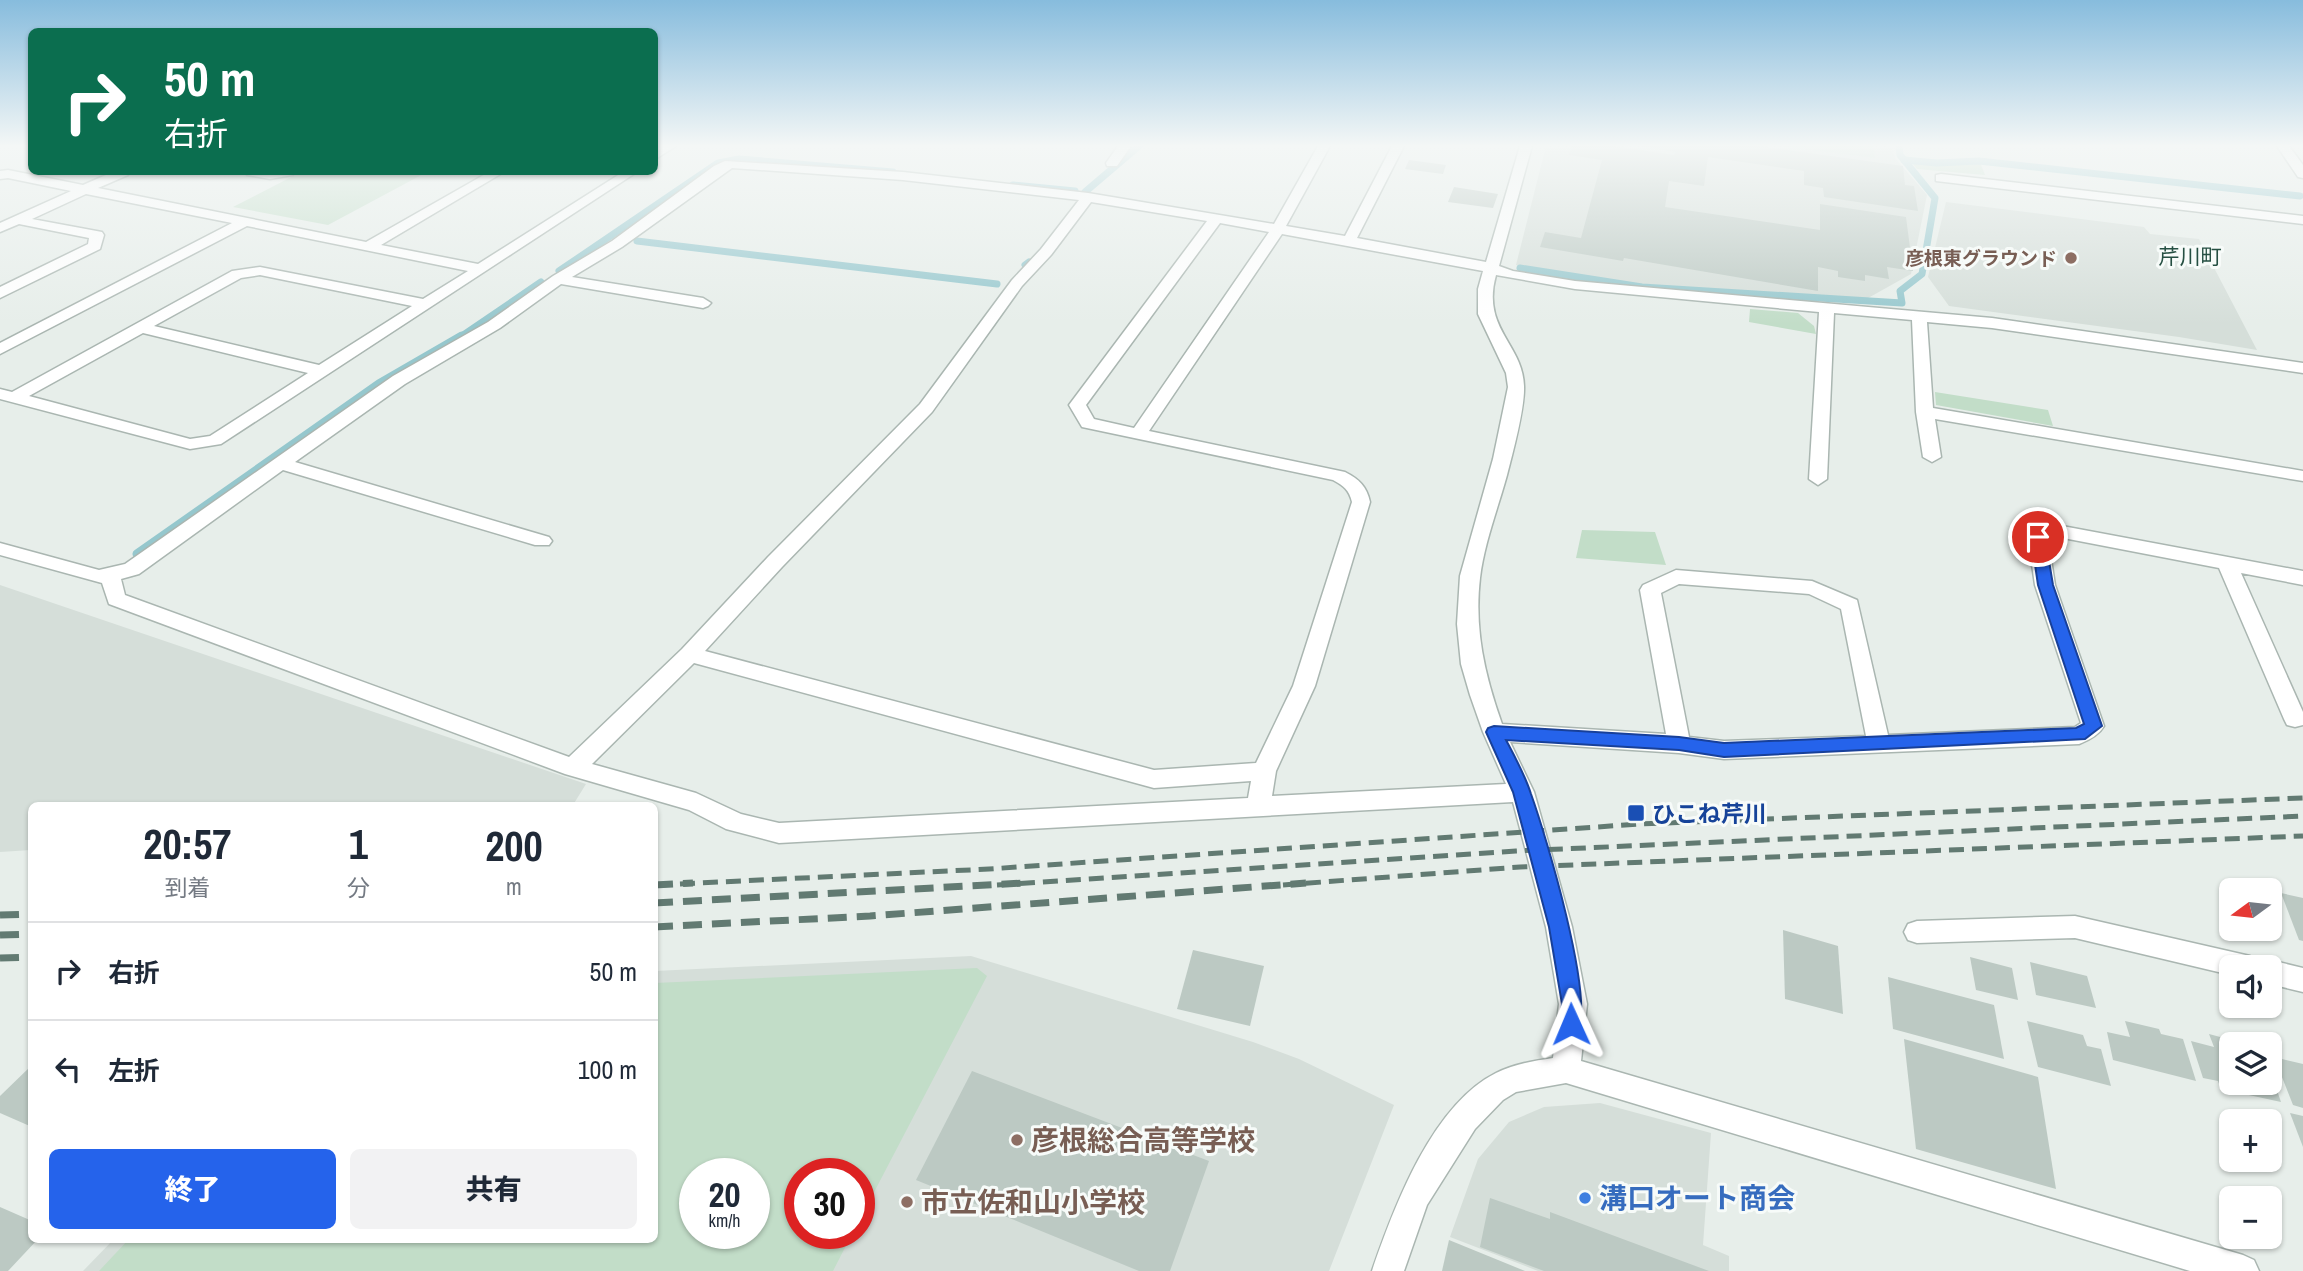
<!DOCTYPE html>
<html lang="ja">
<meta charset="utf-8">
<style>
body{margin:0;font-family:"Archivo Narrow","Noto Sans JP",sans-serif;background:#f2f2f3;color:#1f2937;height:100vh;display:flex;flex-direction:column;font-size:26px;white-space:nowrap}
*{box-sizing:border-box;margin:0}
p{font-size:23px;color:#747a83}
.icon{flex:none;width:38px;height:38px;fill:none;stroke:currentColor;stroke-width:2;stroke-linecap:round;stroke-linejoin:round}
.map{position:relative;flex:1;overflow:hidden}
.sheet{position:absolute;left:28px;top:802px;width:630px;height:441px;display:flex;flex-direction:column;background:#fff;border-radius:10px;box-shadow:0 2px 5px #0004}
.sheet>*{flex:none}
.banner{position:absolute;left:28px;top:28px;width:630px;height:147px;border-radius:10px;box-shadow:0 2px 5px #0004;background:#0b6e4f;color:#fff;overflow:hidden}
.needle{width:46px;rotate:255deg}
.fabs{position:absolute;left:2219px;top:878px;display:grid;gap:14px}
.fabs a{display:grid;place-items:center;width:63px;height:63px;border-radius:10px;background:#fff;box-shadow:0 2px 5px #0004;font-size:35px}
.speed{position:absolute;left:679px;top:1158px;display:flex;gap:14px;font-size:35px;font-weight:700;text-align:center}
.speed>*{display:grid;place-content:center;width:91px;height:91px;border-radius:50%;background:#fff;box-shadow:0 2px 5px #0004;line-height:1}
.speed small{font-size:18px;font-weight:400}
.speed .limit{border:10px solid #d22;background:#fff;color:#111}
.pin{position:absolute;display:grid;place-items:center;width:60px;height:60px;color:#fff;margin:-30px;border:4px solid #fff;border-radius:50%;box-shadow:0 2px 7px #0007}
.me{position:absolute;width:77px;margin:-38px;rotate:359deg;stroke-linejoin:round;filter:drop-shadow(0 0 5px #0008)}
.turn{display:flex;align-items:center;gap:24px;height:147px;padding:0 21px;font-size:32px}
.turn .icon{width:91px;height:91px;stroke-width:2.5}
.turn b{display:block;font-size:49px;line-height:60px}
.eta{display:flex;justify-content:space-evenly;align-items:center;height:119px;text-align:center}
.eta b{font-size:42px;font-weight:800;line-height:49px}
.action{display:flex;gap:14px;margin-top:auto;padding:14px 21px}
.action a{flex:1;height:80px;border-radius:10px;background:#2563eb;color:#fff;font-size:28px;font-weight:800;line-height:80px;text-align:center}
.action a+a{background:#f2f2f3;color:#1f2937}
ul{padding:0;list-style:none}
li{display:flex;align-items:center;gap:21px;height:98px;padding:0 21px;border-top:2px solid #e0e1e3}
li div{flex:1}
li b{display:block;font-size:26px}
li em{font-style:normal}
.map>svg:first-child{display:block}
.built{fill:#d5ded9;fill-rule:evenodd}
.green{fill:#c2ddc8;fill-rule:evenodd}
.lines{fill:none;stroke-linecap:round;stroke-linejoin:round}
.stream-far1{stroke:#95c7cd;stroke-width:7}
.stream{stroke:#95c7cd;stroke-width:9}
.building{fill:#bcc9c3}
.minor-casing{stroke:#aab6b1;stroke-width:3}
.minor{fill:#fff;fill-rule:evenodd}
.rail-far1{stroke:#627a72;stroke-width:5;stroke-dasharray:15 8;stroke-linecap:butt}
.rail{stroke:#627a72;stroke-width:7;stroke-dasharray:19 10;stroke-linecap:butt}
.route{fill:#2563eb;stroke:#184099;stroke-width:2}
.education-dot{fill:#8d6e63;stroke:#f7fbf9;stroke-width:2.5}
.transit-dot{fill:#1a4fb4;stroke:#f7fbf9;stroke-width:2.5}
.shop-dot{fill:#3f7fe0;stroke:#f7fbf9;stroke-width:2.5}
.labels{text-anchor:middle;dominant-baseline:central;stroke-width:6;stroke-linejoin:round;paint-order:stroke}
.far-education-label{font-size:19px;font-weight:bold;fill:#785e54;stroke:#f7fbf9;text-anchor:end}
.far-neighbourhood-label{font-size:21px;fill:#254f42;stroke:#f7fbf9}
.transit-label{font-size:23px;font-weight:bold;fill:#164399;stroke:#f7fbf9;text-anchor:start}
.near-education-label{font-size:28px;font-weight:bold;fill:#785e54;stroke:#f7fbf9;text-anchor:start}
.near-shop-label{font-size:28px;font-weight:bold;fill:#366cbe;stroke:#f7fbf9;text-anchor:start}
</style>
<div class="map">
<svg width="2303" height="1271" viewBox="0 0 2303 1271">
<rect width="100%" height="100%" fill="#e7eeea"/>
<g class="built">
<polygon points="1546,146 1892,146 1895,158 1927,195 1911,274 1861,302 1642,287 1593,281 1516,265"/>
<polygon points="1946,202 2144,227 2150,234 2199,239 2257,350 2179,337 1949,306 1928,277"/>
<polygon points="0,585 586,784 573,805 32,805 31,850 0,852"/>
<path d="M 971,956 L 1253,1042 L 1299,1059 L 1394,1105 L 1329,1271 L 83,1271 L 114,1239 L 654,1239 L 655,971 ZM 695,1174 L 754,1174 L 754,1234 L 695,1234 ZM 800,1174 L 859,1174 L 859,1234 L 800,1234 Z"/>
<polygon points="1600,1103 1711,1133 1703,1245 1729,1256 1729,1271 1538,1271 1450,1237 1478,1159 1509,1122 1544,1107"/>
</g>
<g class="green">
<polygon points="1780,146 1873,146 1875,158"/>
<polygon points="1910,161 1938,164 1980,162 1985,175 1917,169"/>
<polygon points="301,172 427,172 328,225 233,207"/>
<polygon points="1750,309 1798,313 1814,326 1816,334 1749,322"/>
<polygon points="1935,392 2048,410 2053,426 1936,405"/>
<polygon points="1582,530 1655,532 1666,565 1576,558"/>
<path d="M 977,968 L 987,976 L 859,1221 L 859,1174 L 800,1174 L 800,1234 L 852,1234 L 833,1271 L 99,1271 L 129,1239 L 654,1239 L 655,983 ZM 754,1174 L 754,1234 L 695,1234 L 695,1174 Z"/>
</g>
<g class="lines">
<g class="stream-far1">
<polyline points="1904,160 1937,163 1979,161 2300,196"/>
<polyline points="1013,185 1075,191"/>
<polyline points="1085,192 1139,146"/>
<polyline points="637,241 997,284"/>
<polyline points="1025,265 1029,262"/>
<polyline points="1520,268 1642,287 1902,303 1900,291 1922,274 1935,198 1900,155 1899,146"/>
<polyline points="559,271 718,163 739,159 893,172"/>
<polyline points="459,338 541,282"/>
</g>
<polyline class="stream" points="137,554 379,384 462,336"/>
</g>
<g class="building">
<polygon points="1572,146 1612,146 1674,155 1675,152 1641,146 1758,146 1903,166 1905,185 1914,186 1918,211 1824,197 1823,188 1804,185 1804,171 1708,157 1704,186 1669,181 1665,207 1820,230 1820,204 1906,217 1913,271 1887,267 1889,279 1865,275 1865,281 1838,277 1838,271 1818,267 1818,291 1624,258 1623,261 1540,247 1545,232 1581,238 1602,160 1569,155"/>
<polygon points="1409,160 1446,165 1443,174 1405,169"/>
<polygon points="1454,187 1498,194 1493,208 1448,202"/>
<polygon points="2281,893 2303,898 2303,941 2299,940"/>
<polygon points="1783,930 1838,946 1843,1014 1785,999"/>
<polygon points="1193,950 1264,966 1250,1026 1177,1009"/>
<polygon points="1970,957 2012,968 2018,1000 1976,990"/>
<polygon points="2030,962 2087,976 2096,1008 2036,995"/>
<polygon points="1888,977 1994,1005 2004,1059 1893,1029"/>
<polygon points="2027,1021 2083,1035 2087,1046 2101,1049 2111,1086 2038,1067"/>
<polygon points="2125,1021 2159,1029 2161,1034 2183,1039 2196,1081 2113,1060 2107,1032 2130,1037"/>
<polygon points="2209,1034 2239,1042 2240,1045 2231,1045 2231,1083 2270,1083 2270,1070 2281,1102 2221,1089 2218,1081 2203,1078 2191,1041 2214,1047"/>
<polygon points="1904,1039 2038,1077 2056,1189 1916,1149"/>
<polygon points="2274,1057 2303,1064 2303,1108 2293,1105"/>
<polygon points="32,1065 32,1127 0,1113 0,1096"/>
<polygon points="972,1071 1209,1161 1170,1271 1139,1271 916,1180"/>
<polygon points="2290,1113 2303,1116 2303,1147"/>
<polygon points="1490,1198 1550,1219 1550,1212 1709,1271 1544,1271 1480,1247"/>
<polygon points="0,1207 32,1221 32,1239 38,1239 8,1271 0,1271"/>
<polygon points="1449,1240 1525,1271 1442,1271"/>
</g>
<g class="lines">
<defs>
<g id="minor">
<polygon points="661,146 676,146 654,160 654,150"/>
<polygon points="1118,146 1131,146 1117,166 1107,166 1106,163"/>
<path d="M 1318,146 L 1330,146 L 1286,226 L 1345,236 L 1392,146 L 1404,146 L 1357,238 L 1486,262 L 1520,146 L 1532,146 L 1499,266 L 1513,271 L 1575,281 L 1992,318 L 2303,363 L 2303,373 L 1992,328 L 1927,322 L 1933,408 L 2303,471 L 2303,481 L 1935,419 L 1941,457 L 1932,462 L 1923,457 L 1916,412 L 1912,320 L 1834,313 L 1827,479 L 1818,485 L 1809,479 L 1819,312 L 1575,289 L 1496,275 C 1481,329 1523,344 1524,386 C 1525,408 1513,452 1507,475 C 1498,508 1484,544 1480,578 C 1474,630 1485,676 1502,724 L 1666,734 L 1640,590 L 1643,585 L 1676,570 L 1812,581 L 1857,600 L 1888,735 L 2075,727 L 2081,723 L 2035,585 L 2028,537 L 2031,533 L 2057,525 L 2303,571 L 2303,585 L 2241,573 L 2303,712 L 2303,725 L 2295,727 L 2287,725 L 2284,719 L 2219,568 L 2058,537 L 2048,540 L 2055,585 L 2104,726 C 2099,735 2089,740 2079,744 L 1724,759 L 1679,753 L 1510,742 L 1534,792 L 1572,927 L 1587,1004 L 1581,1061 L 2243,1255 L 2254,1260 L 2259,1271 L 2190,1271 L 1566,1083 L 1516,1092 L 1503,1100 L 1475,1129 L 1427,1205 L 1404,1271 L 1372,1271 C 1394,1207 1432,1105 1496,1073 C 1514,1064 1533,1061 1553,1058 L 1559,1004 L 1546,927 L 1513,802 L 779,843 L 726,829 L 689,810 L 565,774 L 109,604 L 102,583 L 0,555 L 0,543 L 99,570 L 125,564 L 393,376 L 488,322 L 553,276 L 612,241 L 714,166 L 725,161 L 903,172 L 1088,193 L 1274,224 ZM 732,168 L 903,180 L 1079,200 L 1041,249 L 1012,280 L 920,404 L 768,557 L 682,649 L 569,757 L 125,595 L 121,579 L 139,574 L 283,470 L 535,545 L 549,545 L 552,541 L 549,537 L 295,462 L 405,384 L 500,328 L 561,284 L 703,308 L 708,306 L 711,303 L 703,298 L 572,277 L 622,247 ZM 1091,202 L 1207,221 L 1069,405 L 1082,427 L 1333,480 C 1344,486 1349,490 1352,502 L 1293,686 L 1256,763 L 1154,770 L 705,651 L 782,567 L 932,412 L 1022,286 L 1051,255 ZM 1220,223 L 1269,232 L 1134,428 L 1094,419 L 1086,405 ZM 1282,234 L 1483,271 L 1478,289 L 1478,314 L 1506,373 L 1508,387 L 1493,459 L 1460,576 L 1457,624 L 1461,664 L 1470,695 L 1483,732 L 1506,784 L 1272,796 L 1276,771 L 1315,686 L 1370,502 C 1367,487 1359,479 1345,472 L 1149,431 ZM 1679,584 L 1809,594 L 1841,609 L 1866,736 L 1724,741 L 1689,737 L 1661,593 ZM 694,663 L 1154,788 L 1251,781 L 1248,798 L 779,823 L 741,814 L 696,793 L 592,764 Z"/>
<polygon points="2277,146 2289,146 2303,165 2303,178 2298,177"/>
<path d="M 8,170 L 83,185 L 113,172 L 129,172 L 128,175 L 98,188 L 366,242 L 489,172 L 504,172 L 381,245 L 478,264 L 623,172 L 637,172 L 221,444 L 190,449 L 0,399 L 0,389 L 12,392 L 232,271 L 260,267 L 423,299 L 468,271 L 247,226 L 0,354 L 0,343 L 232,223 L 86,194 L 32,219 L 102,232 L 104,235 L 100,249 L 0,298 L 0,287 L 88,244 L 89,238 L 19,224 L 0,232 L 0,223 L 71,191 L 8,178 L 0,179 L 0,171 ZM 260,275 L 412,306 L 319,365 L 154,326 L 241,278 ZM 143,333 L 308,373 L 210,436 L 190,439 L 29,396 Z"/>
<polygon points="246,172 294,172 293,175 270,179 247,175"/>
<polygon points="1941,174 2303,216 2303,224 1936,181 1936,175"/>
<polygon points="2075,916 2250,956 2259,960 2261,963 2270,960 2303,968 2303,992 2270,984 2270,968 2231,968 2231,975 2075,938 1917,943 1908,940 1904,932 1908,924 1917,921"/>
</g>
</defs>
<use href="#minor" class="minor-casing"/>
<use href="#minor" class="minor"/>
<g class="rail-far1">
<polyline points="657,885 989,869 1640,824 2303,798"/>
<polyline points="997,885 1516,851 2303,816"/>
<polyline points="1283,885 1520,867 2303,836"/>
</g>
<g class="rail">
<polyline points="654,885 693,883"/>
<polyline points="654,903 1024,883"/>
<polyline points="0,915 32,914"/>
<polyline points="654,927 870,916 1306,883"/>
<polyline points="0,935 32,934"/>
<polyline points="0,958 32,957"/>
</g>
</g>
<linearGradient id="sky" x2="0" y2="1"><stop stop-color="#87bcdd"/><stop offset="0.45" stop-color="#f4f7f6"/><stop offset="1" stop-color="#f4f7f6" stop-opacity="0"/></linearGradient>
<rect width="2303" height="324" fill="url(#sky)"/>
<path class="route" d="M 2038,532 L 2045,537 L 2053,585 L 2102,726 L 2085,739 L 1724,757 L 1679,750 L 1506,740 C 1515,757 1525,775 1531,794 C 1546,836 1594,996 1578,1031 L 1571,1034 L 1563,1031 L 1560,1024 L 1562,1004 L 1549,927 L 1513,792 L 1486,732 L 1488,728 L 1494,726 L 1679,737 L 1724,743 L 2076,728 L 2084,724 L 2038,585 L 2031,537 Z"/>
<g class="education-dot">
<circle cx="2071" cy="258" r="7"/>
<circle cx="1017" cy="1140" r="7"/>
<circle cx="907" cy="1202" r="7"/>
</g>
<rect class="transit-dot" x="1627" y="804" width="18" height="18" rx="3.5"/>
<circle class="shop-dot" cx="1585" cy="1198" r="7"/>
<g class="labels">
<g class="far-education-label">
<text x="2057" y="258">彦根東グラウンド</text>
</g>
<g class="far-neighbourhood-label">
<text x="2190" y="256">芹川町</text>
</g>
<g class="transit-label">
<text x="1652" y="813">ひこね芹川</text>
</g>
<g class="near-education-label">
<text x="1031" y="1140">彦根総合高等学校</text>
<text x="921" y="1202">市立佐和山小学校</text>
</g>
<g class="near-shop-label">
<text x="1599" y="1198">溝口オート商会</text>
</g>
</g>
</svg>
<div class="fabs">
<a><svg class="needle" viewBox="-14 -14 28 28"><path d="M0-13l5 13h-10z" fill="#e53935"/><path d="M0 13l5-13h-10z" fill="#747a83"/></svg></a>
<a><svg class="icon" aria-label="sound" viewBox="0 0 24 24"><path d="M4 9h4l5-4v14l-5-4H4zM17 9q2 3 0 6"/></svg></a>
<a><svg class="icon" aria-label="layers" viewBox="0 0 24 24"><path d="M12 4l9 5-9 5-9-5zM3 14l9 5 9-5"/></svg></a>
<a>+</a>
<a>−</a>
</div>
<div class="speed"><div>20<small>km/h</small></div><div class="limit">30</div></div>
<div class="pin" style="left:2038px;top:537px;background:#d93025"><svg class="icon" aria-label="arrive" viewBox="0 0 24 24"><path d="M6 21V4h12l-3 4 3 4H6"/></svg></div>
<svg class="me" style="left:1571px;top:1024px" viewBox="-20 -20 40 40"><path d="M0-17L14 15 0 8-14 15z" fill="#2563eb" stroke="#fff" stroke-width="4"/></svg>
<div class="banner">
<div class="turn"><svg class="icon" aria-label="right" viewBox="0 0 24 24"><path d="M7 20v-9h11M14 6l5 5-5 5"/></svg><div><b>50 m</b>右折</div></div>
</div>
<section class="sheet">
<div class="eta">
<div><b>20:57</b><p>到着</p></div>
<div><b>1</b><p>分</p></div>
<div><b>200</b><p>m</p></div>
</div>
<ul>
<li><svg class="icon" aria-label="right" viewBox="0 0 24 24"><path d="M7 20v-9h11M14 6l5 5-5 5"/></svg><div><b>右折</b></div><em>50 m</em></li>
<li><svg class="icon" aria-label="left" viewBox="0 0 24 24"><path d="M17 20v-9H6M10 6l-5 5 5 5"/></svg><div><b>左折</b></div><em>100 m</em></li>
</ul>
<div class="action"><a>終了</a><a>共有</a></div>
</section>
</div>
